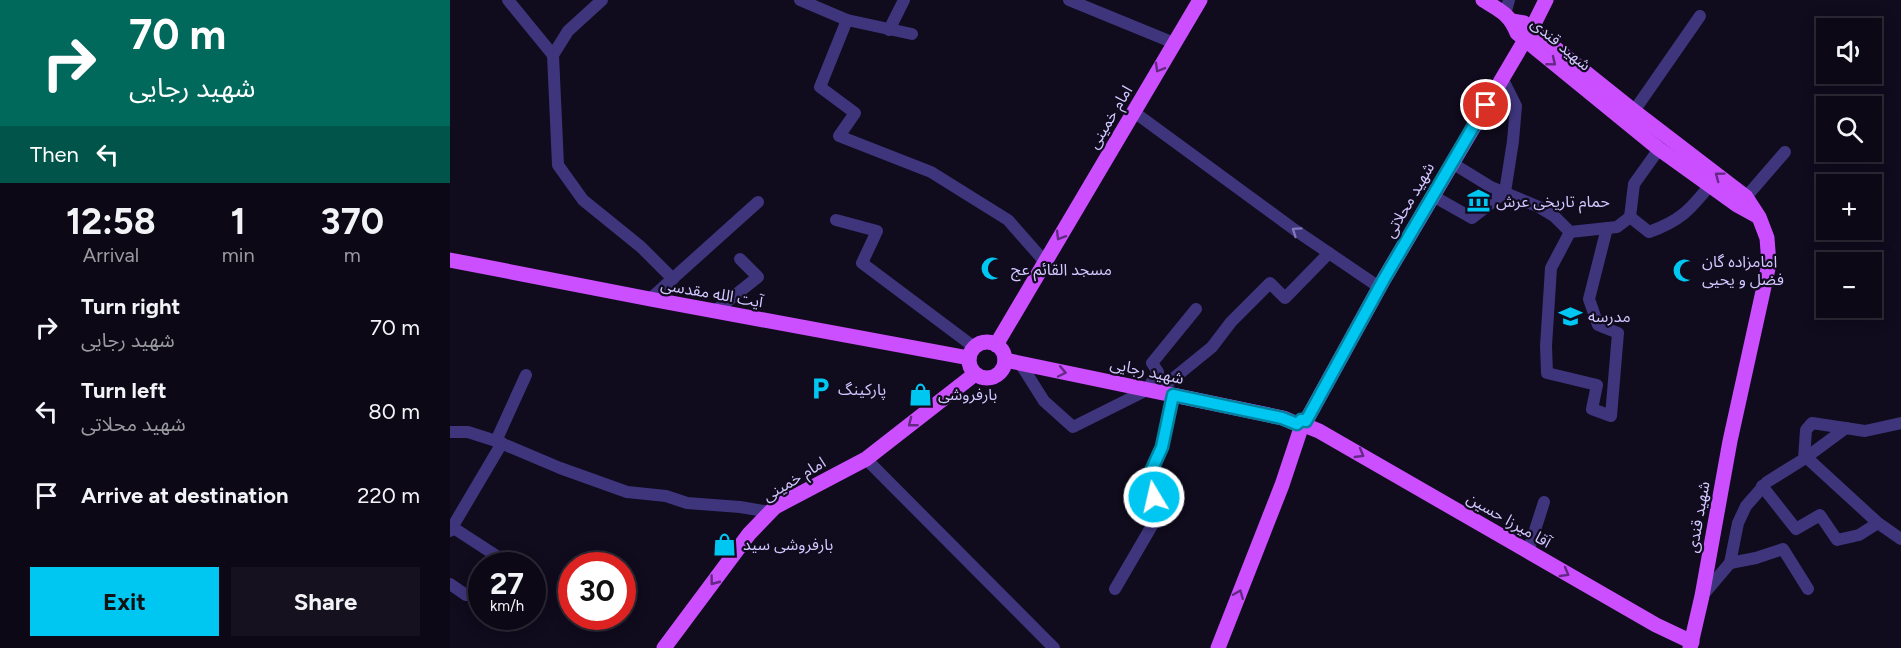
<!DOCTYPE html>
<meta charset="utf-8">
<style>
body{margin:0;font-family:Figtree,"Noto Sans Arabic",sans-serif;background:#15111f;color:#f1f3f6;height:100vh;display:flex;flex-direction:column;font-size:22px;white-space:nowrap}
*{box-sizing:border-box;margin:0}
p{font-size:20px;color:#9a9aa1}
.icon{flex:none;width:33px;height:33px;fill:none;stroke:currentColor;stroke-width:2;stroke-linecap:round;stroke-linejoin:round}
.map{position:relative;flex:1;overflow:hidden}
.side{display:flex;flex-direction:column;background:#0c0816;width:450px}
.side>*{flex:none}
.top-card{background:#00695c;color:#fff;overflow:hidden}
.controls{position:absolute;left:1366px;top:18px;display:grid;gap:12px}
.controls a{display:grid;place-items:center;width:66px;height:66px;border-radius:0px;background:#0c0816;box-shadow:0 3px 15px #0003,0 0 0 2px #2c2935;font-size:30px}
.speed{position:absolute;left:18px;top:552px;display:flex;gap:12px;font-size:30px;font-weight:700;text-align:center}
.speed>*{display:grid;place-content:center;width:78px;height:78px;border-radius:50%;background:#0c0816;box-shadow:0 3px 15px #0003,0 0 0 2px #2c2935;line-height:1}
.speed small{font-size:15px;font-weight:400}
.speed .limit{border:9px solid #d22;background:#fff;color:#111}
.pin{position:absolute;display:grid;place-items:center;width:51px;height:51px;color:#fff;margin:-26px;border:3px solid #fff;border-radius:50%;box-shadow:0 2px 6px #0007}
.me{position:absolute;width:66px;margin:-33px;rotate:351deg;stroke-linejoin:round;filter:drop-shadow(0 0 4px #0008)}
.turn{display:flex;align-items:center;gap:21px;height:126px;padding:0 30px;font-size:27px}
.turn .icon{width:78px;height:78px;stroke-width:2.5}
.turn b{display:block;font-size:42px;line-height:51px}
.then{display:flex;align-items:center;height:57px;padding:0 30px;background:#0003;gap:12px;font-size:22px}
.eta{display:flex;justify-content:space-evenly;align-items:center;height:102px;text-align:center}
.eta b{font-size:36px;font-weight:700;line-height:42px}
.primary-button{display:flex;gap:12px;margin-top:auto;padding:12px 30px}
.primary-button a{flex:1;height:69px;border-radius:0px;background:#00c6f2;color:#111;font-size:24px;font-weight:700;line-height:69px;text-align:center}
.primary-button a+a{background:#15111f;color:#f1f3f6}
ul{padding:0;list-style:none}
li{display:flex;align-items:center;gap:18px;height:84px;padding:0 30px}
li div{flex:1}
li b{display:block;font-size:22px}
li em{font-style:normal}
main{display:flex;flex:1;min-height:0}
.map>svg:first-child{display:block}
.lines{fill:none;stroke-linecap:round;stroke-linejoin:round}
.minor{stroke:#3e357d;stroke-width:12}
.major{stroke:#cb4eff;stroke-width:15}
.oneway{stroke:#642983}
.oneway2{stroke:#8177b8}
.route-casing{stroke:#00819d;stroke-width:15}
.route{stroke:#00c6f2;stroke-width:10}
.labels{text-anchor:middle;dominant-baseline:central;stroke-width:4.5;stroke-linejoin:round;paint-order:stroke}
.street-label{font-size:16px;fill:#d2c7ff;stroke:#100b1d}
.poi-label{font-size:16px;fill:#d2c7ff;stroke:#100b1d;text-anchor:start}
</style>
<main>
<section class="side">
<div class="top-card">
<div class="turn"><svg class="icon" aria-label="right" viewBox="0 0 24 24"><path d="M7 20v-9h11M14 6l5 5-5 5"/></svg><div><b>70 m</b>شهید رجایی</div></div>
<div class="then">Then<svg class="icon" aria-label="left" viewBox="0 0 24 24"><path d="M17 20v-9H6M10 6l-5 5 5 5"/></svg></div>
</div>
<div class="eta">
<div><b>12:58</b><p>Arrival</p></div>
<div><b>1</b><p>min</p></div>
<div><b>370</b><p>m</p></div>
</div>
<ul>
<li><svg class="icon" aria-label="right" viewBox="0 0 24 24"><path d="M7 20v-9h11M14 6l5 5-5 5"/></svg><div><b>Turn right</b><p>شهید رجایی</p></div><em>70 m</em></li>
<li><svg class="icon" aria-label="left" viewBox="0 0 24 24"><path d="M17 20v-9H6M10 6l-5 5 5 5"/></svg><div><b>Turn left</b><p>شهید محلاتی</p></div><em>80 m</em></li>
<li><svg class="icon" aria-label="arrive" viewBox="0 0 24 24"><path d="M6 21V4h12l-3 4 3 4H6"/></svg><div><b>Arrive at destination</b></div><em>220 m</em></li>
</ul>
<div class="primary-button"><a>Exit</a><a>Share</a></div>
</section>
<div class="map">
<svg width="1451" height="648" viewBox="0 0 1451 648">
<rect width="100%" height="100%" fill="#100b1d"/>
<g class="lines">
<g class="minor">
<polyline points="58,0 103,55"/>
<polyline points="152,0 118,31 103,55 108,165 133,200 191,247 223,279"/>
<polyline points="350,0 397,20 462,34"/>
<polyline points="619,0 724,43"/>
<polyline points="1055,14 1059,0"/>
<polyline points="397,20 370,87 405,113 389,136 481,172 558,220 595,262"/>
<polyline points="439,30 454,0"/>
<polyline points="1184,111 1250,16"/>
<polyline points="684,112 845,230 929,287"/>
<polyline points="1002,163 1041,187 1089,207 1104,216 1120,232 1167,227 1180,217"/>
<polyline points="983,196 1022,218 1055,192 1063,141 1066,106 1052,78"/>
<polyline points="1296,197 1335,152"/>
<path d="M 1180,217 L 1199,232 C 1230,221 1240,210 1260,185"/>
<polyline points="1180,217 1184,184 1209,149"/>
<polyline points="386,220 427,231 412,263 524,347"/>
<polyline points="1120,232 1101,268 1096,346 1097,373 1147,385 1142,409 1161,416 1168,333 1148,325 1139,299 1157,228"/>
<polyline points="200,299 308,202"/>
<polyline points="265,311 308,277 290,259"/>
<polyline points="570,363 594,401 623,427 697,390 708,372 702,363 746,309"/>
<polyline points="701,391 719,382 762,347 781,322 820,283 835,298 879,253"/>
<polyline points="0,432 18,432 46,441 110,468 177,492 216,496 237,503 290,507 320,512"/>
<polyline points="46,441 76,375"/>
<polyline points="1356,457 1428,523 1451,539"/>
<polyline points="416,459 604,648"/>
<polyline points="1354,459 1396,428"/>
<polyline points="1312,486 1346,529 1370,515 1387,540 1409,535 1428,523"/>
<polyline points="2,527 62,566"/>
<polyline points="0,531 52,443"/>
<polyline points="1078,552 1094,502"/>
<polyline points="1280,563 1306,558 1333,549 1358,589"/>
<polyline points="0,584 16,595"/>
<polyline points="665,589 714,505 693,489 712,446 723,395"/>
<polyline points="1252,596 1280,563 1288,523 1296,506 1317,482 1354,459 1356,430 1362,423 1415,431 1451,423"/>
</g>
<g class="major">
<path d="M 1033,0 C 1049,10 1060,14 1067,33 L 1209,149 L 1287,205 L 1307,216"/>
<polyline points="1062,21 1074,23 1184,111 1296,197 1309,217 1317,238 1319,264 1280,441 1252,596 1240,648"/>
<polyline points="0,260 200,299 519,358"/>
<circle cx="537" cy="360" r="18"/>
<polyline points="546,345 750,0"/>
<polyline points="555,360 833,418 847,424"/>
<polyline points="856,421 934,279 1082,28 1096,0"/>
<polyline points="859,427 869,431 1206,625 1242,642"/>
<polyline points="214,648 299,534 325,507 416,459 525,374"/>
<polyline points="768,648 832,485 850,431"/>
</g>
</g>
<defs><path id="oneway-chevron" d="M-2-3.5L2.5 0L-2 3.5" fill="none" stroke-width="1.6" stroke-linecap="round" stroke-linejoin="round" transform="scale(1.5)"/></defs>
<g class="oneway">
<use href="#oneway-chevron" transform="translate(1102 62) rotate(39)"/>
<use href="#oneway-chevron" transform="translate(709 68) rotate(120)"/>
<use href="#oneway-chevron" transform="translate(1269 176) rotate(-143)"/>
<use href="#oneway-chevron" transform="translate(610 236) rotate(121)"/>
<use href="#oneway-chevron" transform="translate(612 372) rotate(12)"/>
<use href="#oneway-chevron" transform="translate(462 423) rotate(142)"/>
<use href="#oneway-chevron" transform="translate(910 454) rotate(30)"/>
<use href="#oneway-chevron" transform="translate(1115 573) rotate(30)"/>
<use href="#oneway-chevron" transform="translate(264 581) rotate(127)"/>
<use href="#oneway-chevron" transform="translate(789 594) rotate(-68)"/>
</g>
<use class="oneway2" href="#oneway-chevron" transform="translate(846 231) rotate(-145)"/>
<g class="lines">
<defs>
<polyline id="route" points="704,497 693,489 712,447 723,395 832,418 847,424 851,420 856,421 934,279 1036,105"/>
</defs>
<use href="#route" class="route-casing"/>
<use href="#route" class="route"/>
</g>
<defs>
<symbol id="museum-bare" viewBox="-9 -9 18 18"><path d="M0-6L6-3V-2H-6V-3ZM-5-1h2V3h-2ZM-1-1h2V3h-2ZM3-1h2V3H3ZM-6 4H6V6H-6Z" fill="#00c6f2" stroke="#100b1d" stroke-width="2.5" paint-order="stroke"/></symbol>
<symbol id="mosque-bare" viewBox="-9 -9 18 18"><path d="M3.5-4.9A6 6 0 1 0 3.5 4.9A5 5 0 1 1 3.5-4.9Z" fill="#00c6f2" stroke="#100b1d" stroke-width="2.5" paint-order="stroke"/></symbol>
<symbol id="school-bare" viewBox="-9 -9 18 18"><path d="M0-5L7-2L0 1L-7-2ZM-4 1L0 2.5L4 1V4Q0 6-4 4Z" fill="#00c6f2" stroke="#100b1d" stroke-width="2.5" paint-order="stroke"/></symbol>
<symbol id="parking-bare" viewBox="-9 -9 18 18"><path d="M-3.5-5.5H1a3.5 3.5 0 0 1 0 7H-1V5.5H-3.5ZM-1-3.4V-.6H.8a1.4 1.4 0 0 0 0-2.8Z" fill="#00c6f2" stroke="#100b1d" stroke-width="2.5" paint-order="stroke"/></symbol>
<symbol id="shop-bare" viewBox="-9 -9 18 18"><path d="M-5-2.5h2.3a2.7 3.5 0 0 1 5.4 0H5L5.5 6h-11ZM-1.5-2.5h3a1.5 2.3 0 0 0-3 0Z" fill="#00c6f2" stroke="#100b1d" stroke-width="2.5" paint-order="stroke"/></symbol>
</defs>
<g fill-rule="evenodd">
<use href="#museum-bare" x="1012" y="184" width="33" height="33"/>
<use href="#mosque-bare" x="526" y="252" width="33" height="33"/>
<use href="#mosque-bare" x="1218" y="254" width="33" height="33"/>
<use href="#school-bare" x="1104" y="300" width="33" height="33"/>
<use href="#parking-bare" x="354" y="372" width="33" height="33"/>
<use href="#shop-bare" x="454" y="378" width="33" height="33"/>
<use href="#shop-bare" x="258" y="528" width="33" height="33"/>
</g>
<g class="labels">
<g class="street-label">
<text transform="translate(1111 44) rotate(40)">شهید قندی</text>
<text transform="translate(660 117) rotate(-59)">امام خمینی</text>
<text transform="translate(959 200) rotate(-60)">شهید محلاتی</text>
<text transform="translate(262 293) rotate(10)">آیت الله مقدسی</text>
<text transform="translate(697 371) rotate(12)">شهید رجایی</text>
<text transform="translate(344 479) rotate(-31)">امام خمینی</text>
<text transform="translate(1248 517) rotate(-80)">شهید قندی</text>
<text transform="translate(1059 520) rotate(30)">آقا میرزا حسین</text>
</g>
<g class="poi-label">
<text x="1046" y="201">حمام تاریخی عرش</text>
<text x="1252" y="261">امامزاده گان<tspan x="1252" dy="18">فضل و یحیی</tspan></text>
<text x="561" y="269">مسجد القائم عج</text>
<text x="1138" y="316">مدرسه</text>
<text x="388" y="389">پارکینگ</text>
<text x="488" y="394">بارفروشی</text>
<text x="293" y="544">بارفروشی سید</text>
</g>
</g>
</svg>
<div class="controls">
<a><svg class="icon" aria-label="sound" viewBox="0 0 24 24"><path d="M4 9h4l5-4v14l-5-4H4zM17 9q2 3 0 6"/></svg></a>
<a><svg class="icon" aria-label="search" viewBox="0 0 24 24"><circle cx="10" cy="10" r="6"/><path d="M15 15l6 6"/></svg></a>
<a>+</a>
<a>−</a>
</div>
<div class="speed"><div>27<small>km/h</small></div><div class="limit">30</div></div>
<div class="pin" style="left:1036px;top:105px;background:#d93025"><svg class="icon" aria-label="arrive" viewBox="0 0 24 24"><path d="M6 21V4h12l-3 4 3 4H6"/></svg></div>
<svg class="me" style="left:704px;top:497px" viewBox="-20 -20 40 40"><circle r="17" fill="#00c6f2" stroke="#fff" stroke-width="3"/><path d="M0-11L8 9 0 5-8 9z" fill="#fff"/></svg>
</div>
</main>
